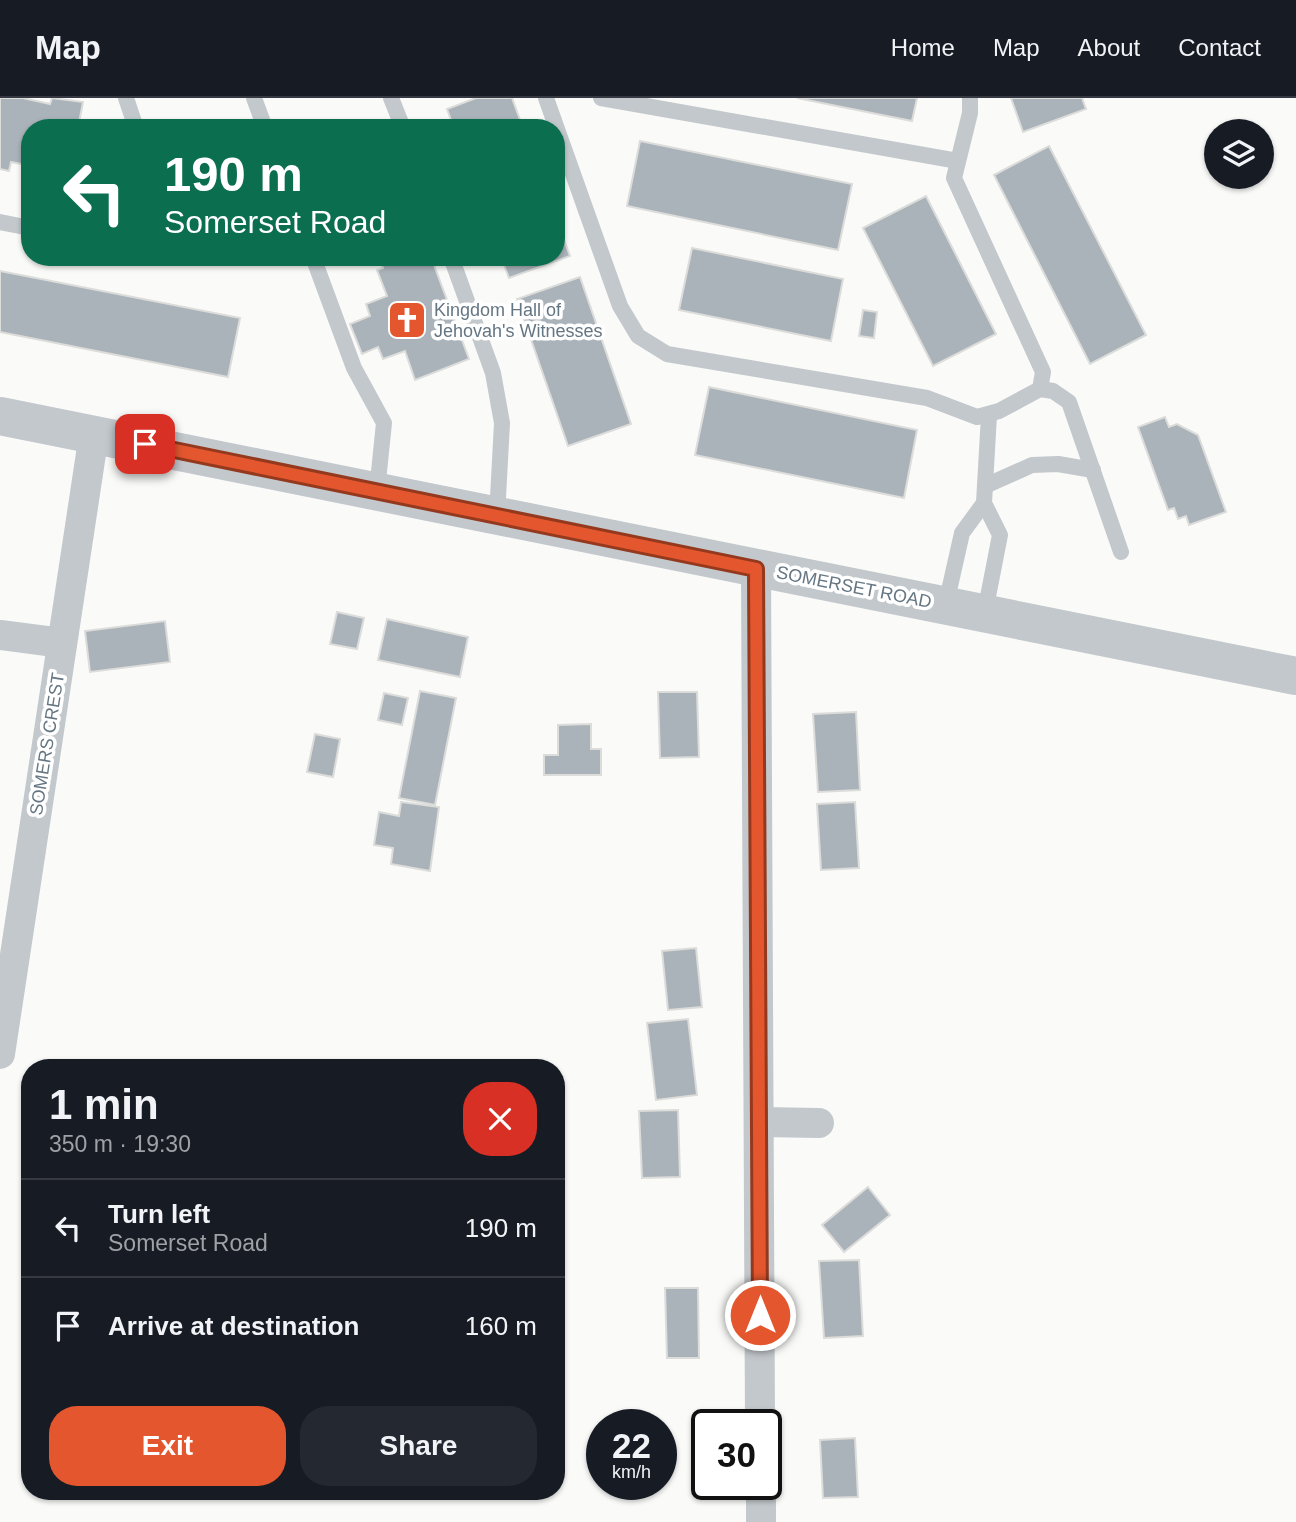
<!DOCTYPE html>
<meta charset="utf-8">
<style>
body{margin:0;font-family:Helvetica,sans-serif;background:#242831;color:#f1f3f6;height:100vh;display:flex;flex-direction:column;font-size:26px;white-space:nowrap}
*{box-sizing:border-box;margin:0}
p{font-size:23px;color:#9ea1a6}
.icon{flex:none;width:38px;height:38px;fill:none;stroke:currentColor;stroke-width:2;stroke-linecap:round;stroke-linejoin:round}
.map{position:relative;flex:1;overflow:hidden}
.side{position:absolute;left:21px;top:961px;width:544px;height:441px;display:flex;flex-direction:column;background:#171b24;border-radius:28px;box-shadow:0 2px 5px #0004}
.side>*{flex:none}
.banner{position:absolute;left:21px;top:21px;width:544px;height:147px;border-radius:28px;box-shadow:0 2px 5px #0004;background:#0b6e4f;color:#fff;overflow:hidden}
.controls{position:absolute;left:1204px;top:21px;display:grid;gap:14px}
.controls a{display:grid;place-items:center;width:70px;height:70px;border-radius:50%;background:#171b24;box-shadow:0 2px 5px #0004;font-size:35px}
.speed{position:absolute;left:586px;top:1311px;display:flex;gap:14px;font-size:35px;font-weight:700;text-align:center}
.speed>*{display:grid;place-content:center;width:91px;height:91px;border-radius:50%;background:#171b24;box-shadow:0 2px 5px #0004;line-height:1}
.speed small{font-size:18px;font-weight:400}
.speed .limit{border:4px solid #111;border-radius:10px;background:#fff;color:#111}
.pin{position:absolute;display:grid;place-items:center;width:60px;height:60px;color:#fff;margin:-30px;border-radius:14px;box-shadow:0 4px 10px #0006}
.me{position:absolute;width:77px;margin:-38px;rotate:0deg;stroke-linejoin:round;filter:drop-shadow(0 0 5px #0008)}
.turn{display:flex;align-items:center;gap:24px;height:147px;padding:0 28px;font-size:32px}
.turn .icon{width:91px;height:91px;stroke-width:2.5}
.turn b{display:block;font-size:49px;line-height:60px}
.round{display:grid;place-items:center;flex:none;width:74px;height:74px;border-radius:28px;background:#242831}
.overview{display:flex;align-items:center;justify-content:space-between;height:119px;padding:0 28px}
h1{font-size:42px;font-weight:700;line-height:52px}
.action{display:flex;gap:14px;margin-top:auto;padding:14px 28px}
.action a{flex:1;height:80px;border-radius:28px;background:#e4572e;color:#fff;font-size:28px;font-weight:700;line-height:80px;text-align:center}
.action a+a{background:#242831;color:#f1f3f6}
ul{padding:0;list-style:none}
li{display:flex;align-items:center;gap:21px;height:98px;padding:0 28px;border-top:2px solid #363941}
li div{flex:1}
li b{display:block;font-size:26px}
li em{font-style:normal}
header{display:flex;align-items:center;gap:42px;box-sizing:border-box;height:98px;padding:0 35px;background:#171b24;border-bottom:2px solid #363941}
header strong{font-size:33px}
nav{display:flex;gap:38px;margin-inline-start:auto;font-size:24px}
.map>svg:first-child{display:block}
.building{fill:#aab3b9;stroke:#dcdcda;stroke-width:2}
.lines{fill:none;stroke-linecap:round;stroke-linejoin:round}
.service{stroke:#c3c8cc;stroke-width:16}
.minor{stroke:#c3c8cc;stroke-width:30}
.tertiary{stroke:#c3c8cc;stroke-width:38}
.route-casing{stroke:#94391e;stroke-width:18}
.route{stroke:#e4572e;stroke-width:12}
.labels{text-anchor:middle;dominant-baseline:central;stroke-width:7;stroke-linejoin:round;paint-order:stroke}
.poi-label{font-size:18px;fill:#657683;stroke:#fff;text-anchor:start}
.street-label{font-size:18px;fill:#657683;stroke:#fff}
</style>
<header>
<strong>Map</strong>
<nav><a>Home</a><a>Map</a><a>About</a><a>Contact</a></nav>
</header>
<div class="map">
<svg width="1296" height="1424" viewBox="0 0 1296 1424">
<rect width="100%" height="100%" fill="#fafaf8"/>
<g class="building">
<polygon points="0,0 23,0 50,6 52,0 83,4 78,30 30,30 30,68 11,64 9,73 0,71"/>
<polygon points="476,0 512,0 523,30 454,30 447,11"/>
<polygon points="797,0 917,0 912,23"/>
<polygon points="1011,0 1082,0 1086,11 1023,34"/>
<polygon points="640,43 852,86 838,152 627,108"/>
<polygon points="1049,48 1146,237 1090,266 994,77"/>
<polygon points="926,98 996,236 933,268 863,130"/>
<polygon points="556,120 570,158 509,180 501,159 556,159"/>
<polygon points="692,150 843,181 831,243 679,212"/>
<polygon points="379,159 431,159 469,261 415,282 405,253 383,261 378,249 362,256 350,226 370,218 366,206 387,198 377,172 383,170"/>
<polygon points="0,173 240,220 228,279 0,234"/>
<polygon points="580,179 631,326 568,348 517,201"/>
<polygon points="863,212 877,214 874,240 859,238"/>
<polygon points="709,289 917,332 904,400 695,357"/>
<polygon points="1165,319 1169,329 1177,326 1198,337 1226,414 1189,427 1186,418 1178,421 1174,410 1168,412 1138,329"/>
<polygon points="337,514 364,520 357,551 330,546"/>
<polygon points="387,521 468,539 460,579 378,562"/>
<polygon points="165,523 170,564 90,574 85,533"/>
<polygon points="420,593 456,600 435,707 399,700"/>
<polygon points="658,594 697,594 699,659 660,660"/>
<polygon points="384,595 408,600 402,627 378,622"/>
<polygon points="856,614 860,692 818,694 813,616"/>
<polygon points="591,626 591,651 601,651 601,677 544,677 544,657 558,657 558,627"/>
<polygon points="315,636 340,641 333,679 307,674"/>
<polygon points="401,704 439,709 430,773 391,766 393,750 374,747 379,714 399,718"/>
<polygon points="855,704 859,770 821,772 817,706"/>
<polygon points="696,850 702,909 668,912 662,853"/>
<polygon points="688,921 697,997 656,1002 647,925"/>
<polygon points="678,1012 680,1079 642,1080 639,1013"/>
<polygon points="868,1089 890,1117 844,1154 822,1127"/>
<polygon points="859,1162 863,1238 824,1240 819,1163"/>
<polygon points="665,1190 698,1190 699,1260 667,1260"/>
<polygon points="855,1340 858,1399 823,1400 820,1342"/>
</g>
<g class="lines">
<g class="service">
<polyline points="126,0 136,30"/>
<polyline points="254,0 265,30"/>
<polyline points="391,0 403,30"/>
<polyline points="546,0 620,208 638,238 667,256 927,300 977,319 999,313 1040,291 1053,293 1069,304 1121,454"/>
<polyline points="601,0 958,63"/>
<polyline points="970,0 970,15 954,80 1043,274 1040,291"/>
<polyline points="0,124 30,130"/>
<polyline points="313,159 354,270 384,325 377,393"/>
<polyline points="451,159 493,275 502,325 497,418"/>
<polyline points="985,388 1032,367 1058,366 1093,372"/>
<polyline points="946,506 962,435 984,405"/>
<polyline points="985,514 1000,437 984,405 989,317"/>
</g>
<g class="minor">
<polyline points="756,471 760,1326"/>
<polyline points="0,537 62,545"/>
<polyline points="0,956 94,336"/>
<polyline points="759,1024 819,1025"/>
<polyline points="761,1386 761,1424"/>
</g>
<polyline class="tertiary" points="0,318 1296,578"/>
</g>
<g class="lines">
<defs>
<polyline id="route" points="145,346 756,471 760,1217"/>
</defs>
<use href="#route" class="route-casing"/>
<use href="#route" class="route"/>
</g>
<defs>
<symbol id="church-square" viewBox="-11 -11 22 22"><rect x="-9" y="-9" width="18" height="18" rx="4" fill="#e4572e" stroke="#fff"/><path d="M-1.2-6h2.4v3.5h3.3v2.4h-3.3V6h-2.4V-.1h-3.3v-2.4h3.3Z" fill="#fff"/></symbol>
</defs>
<g fill-rule="evenodd">
<use href="#church-square" x="385" y="200" width="44" height="44"/>
</g>
<g class="labels">
<g class="poi-label">
<text x="434" y="212">Kingdom Hall of<tspan x="434" dy="21">Jehovah's Witnesses</tspan></text>
</g>
<g class="street-label">
<text transform="translate(854 489) rotate(11)">SOMERSET ROAD</text>
<text transform="translate(47 646) rotate(-81)">SOMERS CREST</text>
</g>
</g>
</svg>
<div class="controls">
<a><svg class="icon" aria-label="layers" viewBox="0 0 24 24"><path d="M12 4l9 5-9 5-9-5zM3 14l9 5 9-5"/></svg></a>
</div>
<div class="speed"><div>22<small>km/h</small></div><div class="limit">30</div></div>
<div class="pin" style="left:145px;top:346px;background:#d93025"><svg class="icon" aria-label="arrive" viewBox="0 0 24 24"><path d="M6 21V4h12l-3 4 3 4H6"/></svg></div>
<svg class="me" style="left:760px;top:1217px" viewBox="-20 -20 40 40"><circle r="17" fill="#e4572e" stroke="#fff" stroke-width="3"/><path d="M0-11L8 9 0 5-8 9z" fill="#fff"/></svg>
<div class="banner">
<div class="turn"><svg class="icon" aria-label="left" viewBox="0 0 24 24"><path d="M17 20v-9H6M10 6l-5 5 5 5"/></svg><div><b>190 m</b>Somerset Road</div></div>
</div>
<section class="side">
<div class="overview"><div><h1>1 min</h1><p>350 m · 19:30</p></div><a class="round" style="background:#d93025;color:#fff"><svg class="icon" aria-label="close" viewBox="0 0 24 24"><path d="M6 6l12 12M18 6L6 18"/></svg></a></div>
<ul>
<li><svg class="icon" aria-label="left" viewBox="0 0 24 24"><path d="M17 20v-9H6M10 6l-5 5 5 5"/></svg><div><b>Turn left</b><p>Somerset Road</p></div><em>190 m</em></li>
<li><svg class="icon" aria-label="arrive" viewBox="0 0 24 24"><path d="M6 21V4h12l-3 4 3 4H6"/></svg><div><b>Arrive at destination</b></div><em>160 m</em></li>
</ul>
<div class="action"><a>Exit</a><a>Share</a></div>
</section>
</div>
